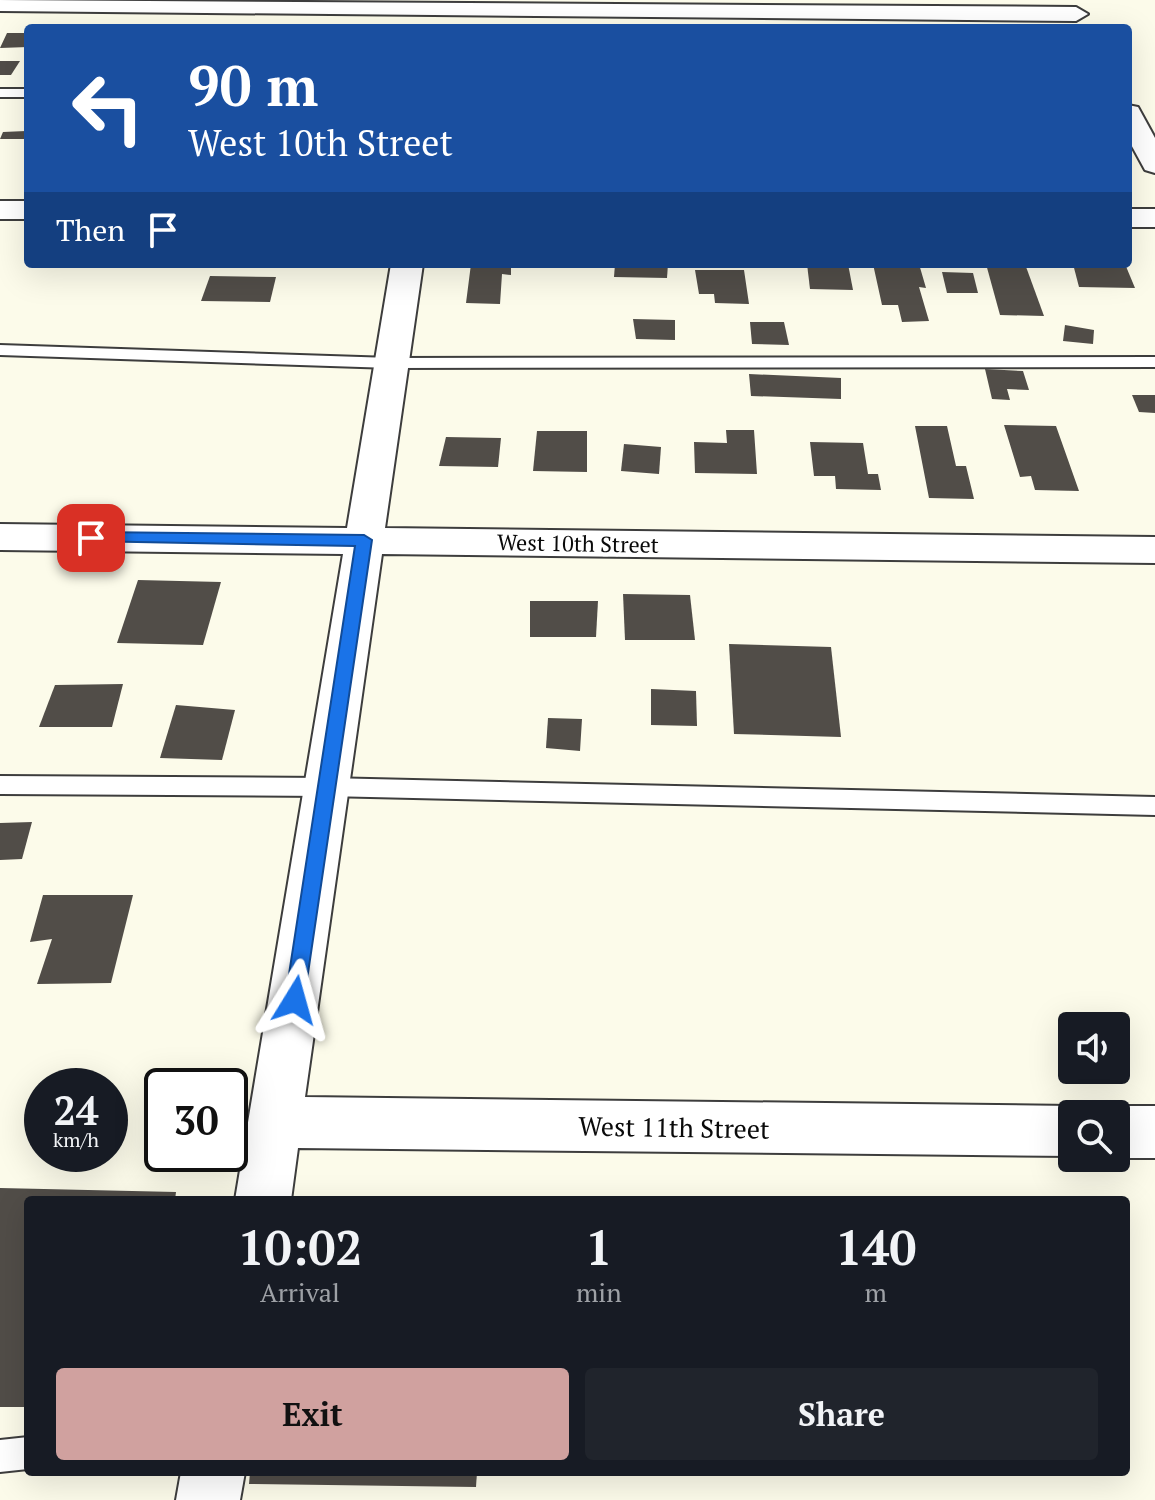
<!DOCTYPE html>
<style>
body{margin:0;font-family:"PT Serif",serif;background:#20242c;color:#f1f3f6;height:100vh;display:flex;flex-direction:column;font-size:30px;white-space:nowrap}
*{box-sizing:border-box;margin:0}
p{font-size:26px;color:#9ea1a6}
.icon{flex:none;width:44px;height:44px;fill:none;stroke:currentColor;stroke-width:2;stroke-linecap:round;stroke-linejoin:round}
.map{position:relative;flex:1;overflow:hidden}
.drawer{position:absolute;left:24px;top:1196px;width:1106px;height:280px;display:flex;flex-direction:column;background:#171b24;border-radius:8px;box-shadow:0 8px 32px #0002}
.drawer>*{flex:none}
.guide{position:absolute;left:24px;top:24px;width:1108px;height:244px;border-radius:8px;box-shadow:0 8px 32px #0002;background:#1a4fa0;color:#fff;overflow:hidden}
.fabs{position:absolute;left:1058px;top:1012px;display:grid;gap:16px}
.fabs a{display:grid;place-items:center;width:72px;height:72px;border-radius:8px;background:#171b24;box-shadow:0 8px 32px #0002;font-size:40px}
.speed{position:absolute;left:24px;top:1068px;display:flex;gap:16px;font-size:40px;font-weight:700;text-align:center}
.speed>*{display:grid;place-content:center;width:104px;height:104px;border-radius:50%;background:#171b24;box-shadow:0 8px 32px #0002;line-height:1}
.speed small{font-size:20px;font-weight:400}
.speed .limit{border:4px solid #111;border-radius:12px;background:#fff;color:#111}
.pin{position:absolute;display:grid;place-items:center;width:68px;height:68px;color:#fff;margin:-34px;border-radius:16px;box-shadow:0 4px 12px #0006}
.me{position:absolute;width:88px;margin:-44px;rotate:8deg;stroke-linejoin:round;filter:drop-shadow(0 0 6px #0008)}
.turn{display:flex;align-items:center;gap:28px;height:168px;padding:0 32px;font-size:36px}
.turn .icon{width:104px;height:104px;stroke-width:2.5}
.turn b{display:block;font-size:56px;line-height:68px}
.then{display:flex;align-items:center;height:76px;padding:0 32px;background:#0003;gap:16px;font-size:30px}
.eta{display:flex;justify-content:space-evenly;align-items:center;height:136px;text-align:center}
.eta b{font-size:48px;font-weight:700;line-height:56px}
.primary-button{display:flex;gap:16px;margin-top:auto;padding:16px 32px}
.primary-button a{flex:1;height:92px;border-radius:8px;background:#d0a19f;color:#111;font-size:32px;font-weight:700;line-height:92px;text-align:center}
.primary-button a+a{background:#20242c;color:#f1f3f6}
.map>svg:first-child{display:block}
.building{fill:#514d48}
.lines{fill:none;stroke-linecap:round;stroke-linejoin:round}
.lane-casing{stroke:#3d3d3d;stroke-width:4}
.street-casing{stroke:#3d3d3d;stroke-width:4}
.lane{fill:#fff;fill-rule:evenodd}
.street{fill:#fff;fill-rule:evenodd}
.route{fill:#1a73e8;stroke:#114b97;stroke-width:2}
.labels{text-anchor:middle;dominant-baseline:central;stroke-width:8;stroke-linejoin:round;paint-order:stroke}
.street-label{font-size:22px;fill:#0a0a0a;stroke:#fff}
.near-street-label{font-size:26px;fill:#0a0a0a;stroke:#fff}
</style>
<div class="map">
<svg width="1155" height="1500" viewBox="0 0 1155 1500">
<rect width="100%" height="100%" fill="#fcfbea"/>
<g class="building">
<polygon points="7,33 28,33 28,47 0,48"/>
<polygon points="0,61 20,61 11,75 0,75"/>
<polygon points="26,131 24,139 0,139 3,132"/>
<polygon points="471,264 511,264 511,275 502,274 500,304 466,303"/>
<polygon points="615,264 668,264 667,278 614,277"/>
<polygon points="807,264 848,264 853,290 810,289"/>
<polygon points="873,264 919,264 926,288 919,287 929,321 902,322 898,305 882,305"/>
<polygon points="986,264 1025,264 1044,316 1000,315"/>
<polygon points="1073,264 1125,264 1135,288 1079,287"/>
<polygon points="695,270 744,270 749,304 715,303 714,294 699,294"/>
<polygon points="942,272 973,273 978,293 947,293"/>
<polygon points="210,276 276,277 270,302 201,301"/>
<polygon points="633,319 675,320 675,340 636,339"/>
<polygon points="750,322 784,322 789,345 752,344"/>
<polygon points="1065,325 1094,330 1093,344 1063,341"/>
<polygon points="985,369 1023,371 1029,390 1007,389 1010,400 992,399"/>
<polygon points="749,374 841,378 841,399 751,396"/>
<polygon points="1132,395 1155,395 1155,413 1139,412"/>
<polygon points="1004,425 1056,426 1079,491 1035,490 1031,476 1020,477"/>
<polygon points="915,426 947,426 956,466 966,466 974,499 929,498"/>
<polygon points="726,430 754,430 757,474 695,473 694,442 727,443"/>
<polygon points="537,431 587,431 587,472 533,471"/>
<polygon points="446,437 501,438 498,467 439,466"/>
<polygon points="810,442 863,443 868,474 878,474 881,490 836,489 835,476 814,476"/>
<polygon points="624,444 661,447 659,474 621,471"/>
<polygon points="138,580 221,582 203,645 117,643"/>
<polygon points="623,594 690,595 695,640 625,640"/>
<polygon points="530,601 598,601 596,637 530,637"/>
<polygon points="729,644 831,647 841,737 734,734"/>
<polygon points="123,684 112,727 39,727 55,685"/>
<polygon points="651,689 696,691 697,726 651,725"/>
<polygon points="176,705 235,710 222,760 160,758"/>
<polygon points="548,718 582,719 580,751 546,748"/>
<polygon points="32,822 22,859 0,860 0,823"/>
<polygon points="43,895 133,895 111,983 37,984 52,939 30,942"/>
<polygon points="0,1188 176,1192 175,1200 28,1200 28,1407 0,1407"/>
<polygon points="250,1472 477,1472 476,1487 249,1484"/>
</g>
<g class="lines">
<defs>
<g id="lane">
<rect x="0" y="89" width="28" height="8"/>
<polygon points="0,345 391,358 1155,357 1155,367 391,368 0,355"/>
<polygon points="0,776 327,778 1155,797 1155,815 327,796 0,794"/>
<polygon points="28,1437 28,1469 0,1472 0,1440"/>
</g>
<g id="street">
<polygon points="0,0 1076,7 1088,14 1076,21 0,11"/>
<polygon points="1128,105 1138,107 1155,138 1155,173 1145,170 1128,139"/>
<rect x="0" y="201" width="28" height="18"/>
<rect x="1128" y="209" width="27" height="18"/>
<polygon points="391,264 423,264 385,528 1155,537 1155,563 382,554 305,1097 1072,1106 1092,1114 1072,1114 1072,1156 298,1148 291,1200 235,1200 343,554 0,550 0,524 347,528"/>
<polygon points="1116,1106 1155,1106 1155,1158 1116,1158 1116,1114 1097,1114"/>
<polygon points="181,1472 245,1472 240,1500 176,1500"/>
</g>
</defs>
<use href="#lane" class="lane-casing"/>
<use href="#street" class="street-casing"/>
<use href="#lane" class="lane"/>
<use href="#street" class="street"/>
</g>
<polygon class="route" points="91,532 364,535 372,540 303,1007 288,1007 285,1000 355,546 85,541 85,534"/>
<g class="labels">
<g class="street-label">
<text transform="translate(578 543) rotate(1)">West 10th Street</text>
</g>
<g class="near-street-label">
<text transform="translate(674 1127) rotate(1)">West 11th Street</text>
</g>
</g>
</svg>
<div class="fabs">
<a><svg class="icon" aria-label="sound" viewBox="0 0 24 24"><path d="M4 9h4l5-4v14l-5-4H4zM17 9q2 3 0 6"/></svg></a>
<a><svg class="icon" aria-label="search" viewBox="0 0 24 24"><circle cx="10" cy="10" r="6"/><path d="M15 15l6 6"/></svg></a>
</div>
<div class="speed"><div>24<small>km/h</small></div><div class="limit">30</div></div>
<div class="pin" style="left:91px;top:538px;background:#d93025"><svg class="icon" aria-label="arrive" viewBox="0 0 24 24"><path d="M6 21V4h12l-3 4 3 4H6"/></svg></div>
<svg class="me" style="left:295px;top:1000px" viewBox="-20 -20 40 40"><path d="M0-17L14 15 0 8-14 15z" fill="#1a73e8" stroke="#fff" stroke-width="4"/></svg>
<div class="guide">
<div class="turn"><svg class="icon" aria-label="left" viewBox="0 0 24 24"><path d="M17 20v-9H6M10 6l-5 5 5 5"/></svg><div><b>90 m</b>West 10th Street</div></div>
<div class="then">Then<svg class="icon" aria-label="arrive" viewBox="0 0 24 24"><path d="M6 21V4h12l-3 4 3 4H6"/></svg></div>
</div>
<section class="drawer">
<div class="eta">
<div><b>10:02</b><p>Arrival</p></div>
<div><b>1</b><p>min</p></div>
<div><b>140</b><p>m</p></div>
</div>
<div class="primary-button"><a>Exit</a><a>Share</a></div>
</section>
</div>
